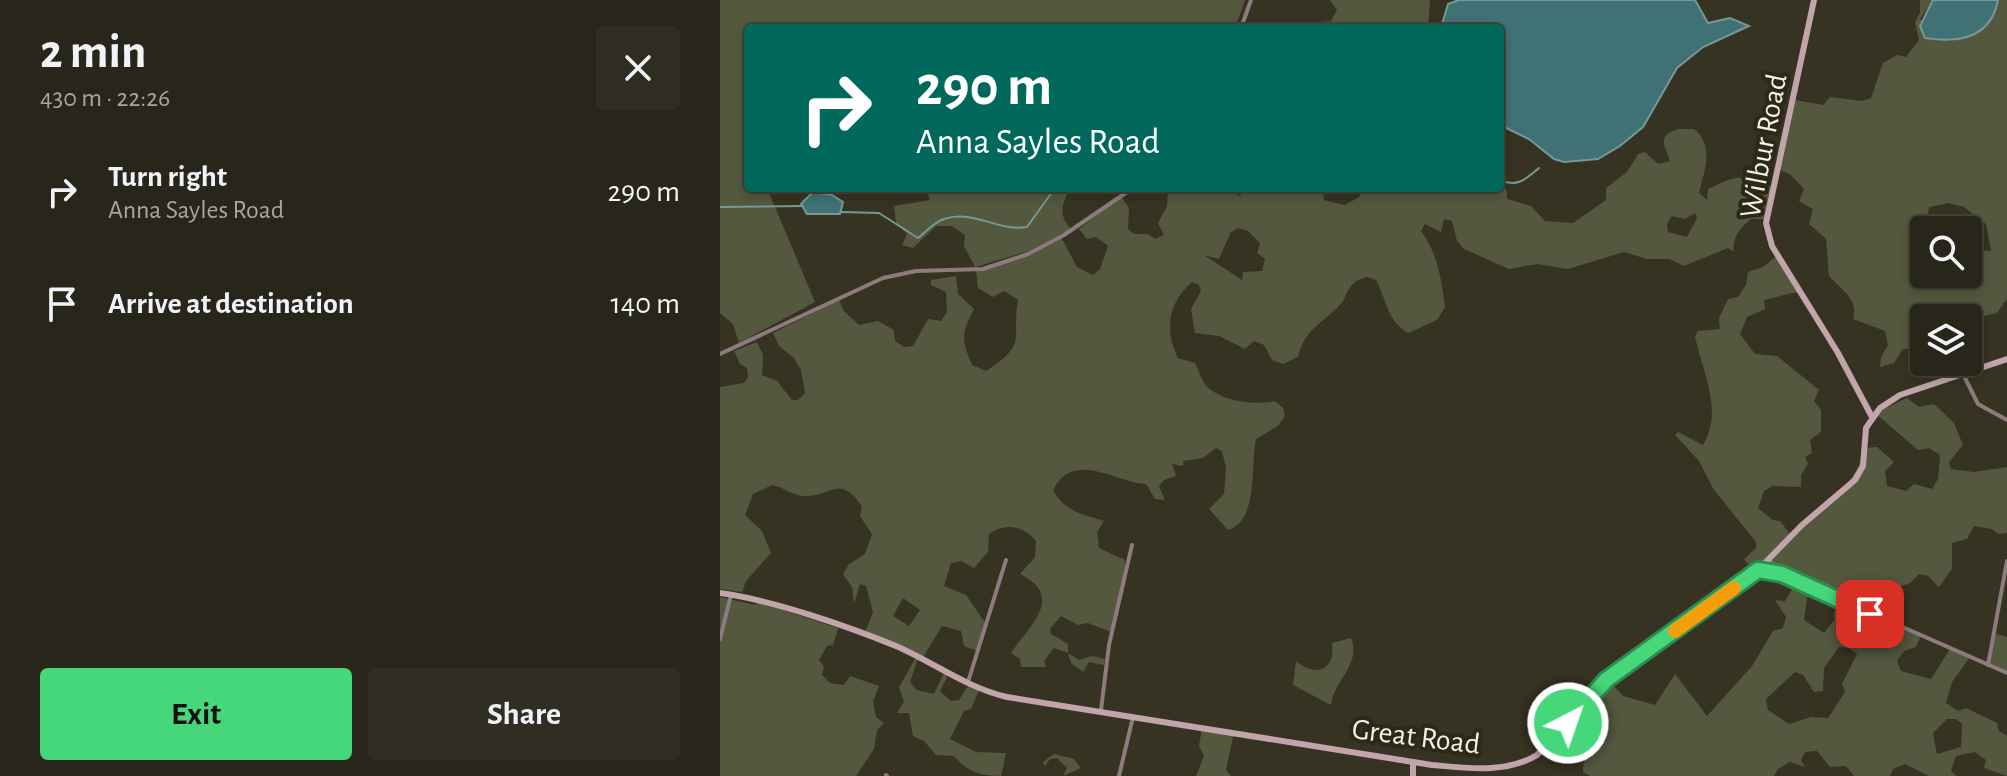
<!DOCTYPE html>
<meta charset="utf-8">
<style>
body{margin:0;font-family:"Alegreya Sans",sans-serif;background:#302e23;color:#f1f3f6;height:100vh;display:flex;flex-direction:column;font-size:30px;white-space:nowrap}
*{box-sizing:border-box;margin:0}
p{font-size:26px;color:#a5a5a2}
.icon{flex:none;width:44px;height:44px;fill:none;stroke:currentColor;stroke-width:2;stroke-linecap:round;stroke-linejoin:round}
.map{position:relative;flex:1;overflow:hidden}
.drawer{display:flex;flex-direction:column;background:#28261a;width:720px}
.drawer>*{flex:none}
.hud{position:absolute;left:24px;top:24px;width:760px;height:168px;border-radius:8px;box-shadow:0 4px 12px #0003,0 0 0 2px #444339;background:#00695c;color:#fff;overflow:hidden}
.controls{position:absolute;left:1190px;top:216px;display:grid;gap:16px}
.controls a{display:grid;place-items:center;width:72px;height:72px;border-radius:8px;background:#28261a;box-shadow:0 4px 12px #0003,0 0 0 2px #444339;font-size:40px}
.pin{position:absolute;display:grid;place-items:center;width:68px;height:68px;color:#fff;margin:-34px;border-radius:16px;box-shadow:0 4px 12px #0006}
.me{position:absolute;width:88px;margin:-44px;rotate:41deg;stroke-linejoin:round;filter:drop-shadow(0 0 6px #0008)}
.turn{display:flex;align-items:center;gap:28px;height:168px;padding:0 40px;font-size:36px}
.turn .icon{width:104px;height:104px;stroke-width:2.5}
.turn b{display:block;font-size:56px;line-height:68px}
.round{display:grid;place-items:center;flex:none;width:84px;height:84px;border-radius:8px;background:#302e23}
.headline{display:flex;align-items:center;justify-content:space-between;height:136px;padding:0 40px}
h1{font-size:48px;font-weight:700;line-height:60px}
.button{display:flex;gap:16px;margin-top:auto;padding:16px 40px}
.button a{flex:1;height:92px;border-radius:8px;background:#45d77a;color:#111;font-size:32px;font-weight:700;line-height:92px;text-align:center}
.button a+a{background:#302e23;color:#f1f3f6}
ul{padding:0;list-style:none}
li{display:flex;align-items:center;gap:24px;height:112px;padding:0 40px}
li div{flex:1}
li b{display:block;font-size:30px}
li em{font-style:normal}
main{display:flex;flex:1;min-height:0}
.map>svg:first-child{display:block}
.green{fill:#54583f;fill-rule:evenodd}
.water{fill:#407174;stroke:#769896;stroke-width:2}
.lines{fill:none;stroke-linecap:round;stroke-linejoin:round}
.stream{stroke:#769896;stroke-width:2}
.street{stroke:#8e7b7f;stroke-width:4}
.secondary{stroke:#c2a4ab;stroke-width:6}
.route-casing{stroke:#2d8c4f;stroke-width:20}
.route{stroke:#45d77a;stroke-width:14}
.slow{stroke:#f59e0b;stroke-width:14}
.labels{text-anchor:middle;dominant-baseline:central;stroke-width:8;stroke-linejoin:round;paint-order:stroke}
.street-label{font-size:30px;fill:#f3f2e7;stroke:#2c2918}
</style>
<main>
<section class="drawer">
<div class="headline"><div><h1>2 min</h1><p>430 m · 22:26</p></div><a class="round"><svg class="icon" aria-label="close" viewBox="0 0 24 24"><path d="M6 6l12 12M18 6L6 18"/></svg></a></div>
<ul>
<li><svg class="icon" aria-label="right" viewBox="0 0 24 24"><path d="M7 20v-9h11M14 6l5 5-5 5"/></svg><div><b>Turn right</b><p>Anna Sayles Road</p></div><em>290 m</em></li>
<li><svg class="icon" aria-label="arrive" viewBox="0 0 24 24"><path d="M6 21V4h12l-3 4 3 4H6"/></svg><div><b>Arrive at destination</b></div><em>140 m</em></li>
</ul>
<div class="button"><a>Exit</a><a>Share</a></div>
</section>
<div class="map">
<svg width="1287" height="776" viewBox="0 0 1287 776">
<rect width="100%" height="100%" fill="#363322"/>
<g class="green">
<polygon points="0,0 525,0 515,28 28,28 28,188 47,188 95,302 19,343 13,324 0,313"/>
<polygon points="610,0 710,0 708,28 596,28 600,22 611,21 617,10"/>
<path d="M 1200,0 L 1213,0 L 1200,19 L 1232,41 L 1264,27 L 1278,0 L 1287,0 L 1287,299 L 1277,313 L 1260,317 C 1239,305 1223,306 1204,318 L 1200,336 L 1195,337 L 1196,346 L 1182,350 L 1174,363 L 1160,367 L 1161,357 L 1168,345 L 1165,331 L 1133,319 C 1139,298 1120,289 1109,276 L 1106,239 L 1089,224 L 1093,209 L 1079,201 L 1084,189 L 1071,175 L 1058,169 L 1075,100 L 1103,105 L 1110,97 L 1142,101 L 1151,98 L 1163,63 L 1177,55 L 1186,57 L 1199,40 L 1195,22 L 1200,13 ZM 1229,203 L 1244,207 L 1266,224 L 1271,251 L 1253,250 L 1248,254 L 1248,274 L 1204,274 L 1204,230 L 1209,230 L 1206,226 L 1209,207 Z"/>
<path d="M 958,129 L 974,129 C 995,145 984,172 979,193 L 987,200 L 988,189 C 1024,172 1016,177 1052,186 L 1046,219 L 1031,219 C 1021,227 1011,239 1014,252 L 1008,248 L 964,266 L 949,259 L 927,259 L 904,252 L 848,269 L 817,264 L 789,269 L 744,249 L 737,241 L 732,221 L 724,219 L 721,232 L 705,224 L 701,231 C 717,252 722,281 725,307 L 717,320 L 688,333 C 667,321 666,298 656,280 L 647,277 C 623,284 631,295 617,308 C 600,324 584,331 578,357 L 563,364 L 552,360 L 544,345 L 534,341 L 525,349 L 499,336 L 475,333 L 471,309 L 481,291 L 479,285 L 472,282 C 448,303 444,329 458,358 L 475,363 C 479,369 479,375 483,381 C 494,401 535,406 555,401 L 563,408 L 565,416 L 558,426 L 536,439 C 530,467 539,520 508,530 L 489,509 L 504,494 L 506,468 L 502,451 L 496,448 L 483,458 L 463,461 L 463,466 L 452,464 L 456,476 L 444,480 L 439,486 L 445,500 L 435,499 L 426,484 C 396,483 354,449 333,490 C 345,512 362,514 384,521 L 377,532 L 379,548 L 405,560 L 404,591 L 391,632 L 368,623 L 358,625 L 341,616 L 330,629 L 331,634 L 348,644 L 348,653 L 359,660 L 372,656 L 385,659 L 384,665 L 369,662 L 363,672 L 351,663 L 348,653 L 334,648 L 324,661 L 326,667 L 301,667 L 300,659 L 291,653 C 309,626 346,597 300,574 L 315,557 L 316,541 C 304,526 285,522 269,534 L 268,552 L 254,568 L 241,561 L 231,563 L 224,586 L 246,595 L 266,624 L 257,651 L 244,646 L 241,631 L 222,626 L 202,659 L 198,658 L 190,682 L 197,690 L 214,694 L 225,671 L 229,673 L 220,691 L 231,701 L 239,700 L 250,683 L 260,688 L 251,709 L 244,711 L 230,739 L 256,752 L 286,753 L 281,776 C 261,776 247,772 234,756 L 216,755 L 204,741 L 193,736 L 189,713 L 177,713 L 184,702 L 179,687 L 196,657 L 144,635 L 153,612 L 146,586 L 140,584 L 134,604 L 132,587 L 123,574 L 129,564 L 145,554 L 152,534 L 140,516 L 142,506 C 118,473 113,497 84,496 C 73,496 63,487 52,485 L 33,494 L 25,515 L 42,531 L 51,553 L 26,581 L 22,592 L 0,589 L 0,387 L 24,383 L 28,377 L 27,368 L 20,364 L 14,351 L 37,342 L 43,355 L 42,375 L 57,381 L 72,400 L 78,400 L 85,393 L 81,370 L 74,358 L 59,346 L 53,333 L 119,300 L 124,311 L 139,325 L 158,321 L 174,330 L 175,341 L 184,347 L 193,346 L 208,319 L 221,321 L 227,312 L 226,292 L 211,285 L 211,280 L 236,276 L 238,294 L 254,309 C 241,335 241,338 252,365 L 266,371 C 309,343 291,341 298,300 L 284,291 L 273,297 L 258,288 L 256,270 L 274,267 L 341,237 L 357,267 L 373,275 L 380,269 L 388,246 L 376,237 L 367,239 L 359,229 L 401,196 L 409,208 L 408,229 L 414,234 L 428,234 L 435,239 L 444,235 L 438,223 L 447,206 L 448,188 L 503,188 L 520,196 L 526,188 L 603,188 L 604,200 L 624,205 L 638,198 L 646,188 L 780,188 L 780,184 L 787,191 L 787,199 L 811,206 L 825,221 L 853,223 L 886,200 L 886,188 L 907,172 L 918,154 L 925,152 L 938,164 L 950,161 C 946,147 935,136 958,129 ZM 975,213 L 977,218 L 967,237 L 948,232 L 947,224 L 952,216 L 965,219 ZM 518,228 L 528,231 L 540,243 L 537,253 L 545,259 L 542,271 L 523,272 L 522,280 L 484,255 L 499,259 L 511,232 ZM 183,598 L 200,610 L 189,626 L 173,616 Z"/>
<path d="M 206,188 L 351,188 C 341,205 338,214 351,229 L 309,251 L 255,267 L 244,246 L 245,235 L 232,226 L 216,226 L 193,248 L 182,245 L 187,234 L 176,223 L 174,206 L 210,200 Z"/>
<path d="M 1058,255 L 1081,291 L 1044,300 L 1045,309 L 1027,317 L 1020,334 L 1035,354 L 1057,356 L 1099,390 L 1094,401 L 1101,410 L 1101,432 L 1090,440 L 1092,453 L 1085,457 L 1088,464 L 1081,475 L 1081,487 L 1053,486 L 1044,491 L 1038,508 L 1053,520 L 1060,521 L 1070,534 C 1097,510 1140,485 1143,448 L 1157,447 L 1174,462 L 1165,471 L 1167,486 L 1186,491 L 1194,484 L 1212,489 L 1218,479 L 1220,455 L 1209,448 L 1198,450 L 1155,413 L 1187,398 L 1199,407 L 1214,404 L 1234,423 L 1243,445 L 1229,462 L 1231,469 L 1254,472 L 1287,467 L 1287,533 L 1278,534 L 1272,529 L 1254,526 L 1247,539 L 1232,543 L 1232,569 L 1219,587 L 1208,576 L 1199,574 L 1190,583 L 1177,588 L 1167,610 L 1172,622 L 1201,635 L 1196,647 L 1184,651 L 1177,661 L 1181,671 L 1211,679 L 1230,649 L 1250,657 L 1232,682 L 1226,703 L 1238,711 L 1246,708 L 1277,723 L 1279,731 L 1287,736 L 1287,776 L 1264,768 L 1266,760 L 1255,752 L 1236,756 L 1231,771 L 1237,776 L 1209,776 L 1185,764 L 1173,769 L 1170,776 L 1134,776 L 1126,766 L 1110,767 L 1097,751 L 1085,752 L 1081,760 L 1085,767 L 1070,762 L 1058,769 L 1054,776 L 870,776 L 863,772 L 864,759 L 842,746 L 857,721 L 852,717 L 878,684 L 888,679 L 903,696 L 935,705 L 955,674 L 987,716 L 1032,666 L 1053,631 L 1063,628 L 1066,617 L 1055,600 L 1065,601 L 1077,581 L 1069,575 L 1034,571 L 1024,559 L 1036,548 L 1036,542 L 994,490 L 979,461 L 955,435 L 958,432 L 983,445 C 1004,410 982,372 975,336 L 978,331 L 1000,329 L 999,318 L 1008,299 L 1018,297 L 1026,285 L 1028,272 L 1043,267 ZM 1093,587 L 1121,601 L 1114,613 L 1114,620 L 1104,633 L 1084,620 L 1087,598 ZM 1119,647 L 1129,648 L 1137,654 L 1122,684 L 1125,692 L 1108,718 L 1091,717 L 1069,724 L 1048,710 L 1046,699 L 1075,672 L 1083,675 L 1094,692 L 1103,691 L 1104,668 ZM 1227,719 L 1236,719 L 1242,724 L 1241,747 L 1217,754 L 1213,733 Z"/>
<polygon points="0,597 35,605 39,602 118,628 113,645 107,646 99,660 104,666 102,675 110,683 124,685 130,676 159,686 153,701 156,717 164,723 157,730 154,749 136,776 0,776"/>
<polygon points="1276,634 1287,637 1287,673 1266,662"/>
<path d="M 631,638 C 642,664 613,682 611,705 L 573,685 L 576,661 C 596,678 616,670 612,643 Z"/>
<polygon points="482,727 514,732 506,770 511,776 476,776 484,756 479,746"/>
<polygon points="334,754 354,759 361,768 343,776 347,768 337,758 330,759 325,766 323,762"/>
</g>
<g class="water">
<polygon points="739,0 975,0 988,23 1010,18 1029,26 983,47 957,68 923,127 900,146 878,159 844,162 834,159 809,139 780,125 780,28 721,28 728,4"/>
<path d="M 1213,0 L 1278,0 C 1271,39 1237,43 1205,38 L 1200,26 Z"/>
<polygon points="93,192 112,195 123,202 120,214 87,214 81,204"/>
</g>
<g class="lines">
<g class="stream">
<path d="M 780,180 C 797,188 806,179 819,168"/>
<polyline points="0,207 83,206"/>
<path d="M 121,212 L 159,213 L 198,238 C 206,232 214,222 224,219 C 253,209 279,232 307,227 L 335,188"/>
</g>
<g class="street">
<polyline points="521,28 531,0"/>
<polyline points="0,354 163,278 196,271 263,269 308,254 344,235 413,188"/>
<polyline points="1243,374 1258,404 1287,420"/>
<polyline points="1038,570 1062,574 1049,560"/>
<polyline points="1062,574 1287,673"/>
<polyline points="0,639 11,595"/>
<polyline points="1268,665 1287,561"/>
<polyline points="248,682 286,560"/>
<polyline points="381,710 389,645 412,545"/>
<polyline points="166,775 167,776"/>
<polyline points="399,776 413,717"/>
</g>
<g class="secondary">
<polyline points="1094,0 1046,223 1052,246 1118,353 1152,417"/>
<path d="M 0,593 C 52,600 127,626 176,646 C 213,662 247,688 287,697 L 712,765 C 746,768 786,774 817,755 L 886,680 L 1038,570 L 1082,525 L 1135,480 L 1143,466 L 1146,428 L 1160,408 L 1180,395 L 1287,359"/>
<polyline points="693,776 693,762"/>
</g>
</g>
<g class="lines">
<defs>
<polyline id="route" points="848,723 886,680 1038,570 1062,574 1150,614"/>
</defs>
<use href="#route" class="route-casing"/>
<use href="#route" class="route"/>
<polyline class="slow" points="955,631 1014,588"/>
</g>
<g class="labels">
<g class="street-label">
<text transform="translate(1044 146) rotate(-79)">Wilbur Road</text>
<text transform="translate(696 737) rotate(7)">Great Road</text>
</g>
</g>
</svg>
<div class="controls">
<a><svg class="icon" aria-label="search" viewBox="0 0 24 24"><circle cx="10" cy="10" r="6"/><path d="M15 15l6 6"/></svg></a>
<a><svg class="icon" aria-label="layers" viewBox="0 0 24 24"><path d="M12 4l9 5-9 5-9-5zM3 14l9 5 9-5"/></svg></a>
</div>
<div class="pin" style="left:1150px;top:614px;background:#d93025"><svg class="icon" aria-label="arrive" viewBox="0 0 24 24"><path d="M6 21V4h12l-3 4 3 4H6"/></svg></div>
<svg class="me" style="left:848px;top:723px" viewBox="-20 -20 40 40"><circle r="17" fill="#45d77a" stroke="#fff" stroke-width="3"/><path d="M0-11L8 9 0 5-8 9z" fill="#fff"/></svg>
<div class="hud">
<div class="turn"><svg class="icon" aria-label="right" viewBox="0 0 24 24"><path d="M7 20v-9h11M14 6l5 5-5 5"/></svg><div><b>290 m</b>Anna Sayles Road</div></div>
</div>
</div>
</main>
